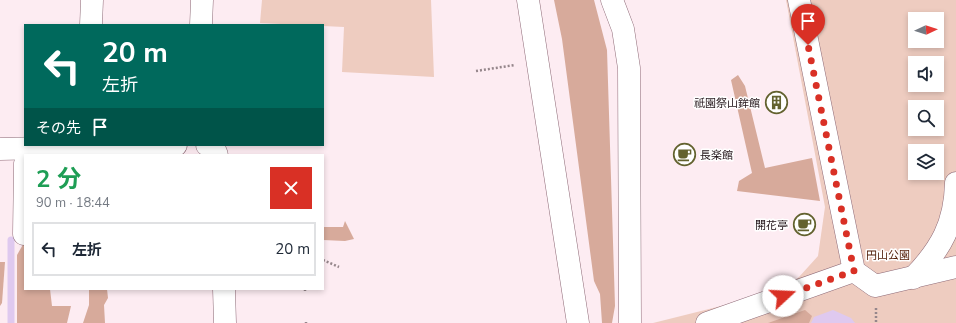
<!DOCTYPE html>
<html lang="ja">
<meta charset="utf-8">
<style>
body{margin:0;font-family:"Nunito Sans","Noto Sans JP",sans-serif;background:#f2f2f3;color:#1f2937;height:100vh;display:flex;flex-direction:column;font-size:15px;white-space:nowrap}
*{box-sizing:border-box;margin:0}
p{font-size:13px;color:#747a83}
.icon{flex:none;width:22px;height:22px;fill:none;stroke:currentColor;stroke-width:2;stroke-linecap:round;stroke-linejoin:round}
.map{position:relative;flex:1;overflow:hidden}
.panel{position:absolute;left:24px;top:154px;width:300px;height:136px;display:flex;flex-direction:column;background:#fff;border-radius:0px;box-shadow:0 2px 6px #0003}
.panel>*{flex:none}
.banner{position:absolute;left:24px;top:24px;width:300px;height:122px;border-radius:0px;box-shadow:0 2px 6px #0003;background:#00695c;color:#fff;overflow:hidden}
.needle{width:26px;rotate:86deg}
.controls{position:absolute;left:908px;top:12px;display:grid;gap:8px}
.controls a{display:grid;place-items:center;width:36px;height:36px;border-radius:0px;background:#fff;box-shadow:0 2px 6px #0003;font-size:20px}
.pin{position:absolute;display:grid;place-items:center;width:34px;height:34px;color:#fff;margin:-41px -17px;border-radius:50% 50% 50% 0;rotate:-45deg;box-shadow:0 0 4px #0007}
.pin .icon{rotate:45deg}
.me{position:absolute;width:44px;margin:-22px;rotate:70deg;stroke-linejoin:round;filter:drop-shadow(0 0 3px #0008)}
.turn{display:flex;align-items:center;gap:14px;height:84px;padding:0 12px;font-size:18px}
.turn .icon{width:52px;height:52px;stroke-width:2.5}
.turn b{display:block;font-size:28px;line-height:34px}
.then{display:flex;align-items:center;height:38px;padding:0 12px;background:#0003;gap:8px;font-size:15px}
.round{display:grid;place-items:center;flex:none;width:42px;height:42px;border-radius:0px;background:#f2f2f3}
.head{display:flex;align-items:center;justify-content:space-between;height:68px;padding:0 12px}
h1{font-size:24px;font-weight:700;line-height:30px;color:#1e9e55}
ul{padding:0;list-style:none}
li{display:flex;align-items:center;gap:12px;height:54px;margin:0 8px 6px;padding:0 4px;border:2px solid #e0e1e3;border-radius:0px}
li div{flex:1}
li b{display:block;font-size:15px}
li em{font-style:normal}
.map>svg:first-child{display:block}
.green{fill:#eeccc0;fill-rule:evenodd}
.forest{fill:#d7aa9b}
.water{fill:#dfc9ef}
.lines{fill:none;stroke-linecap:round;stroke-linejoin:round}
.stream{stroke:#dfc9ef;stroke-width:7}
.minor-casing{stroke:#8d6976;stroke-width:23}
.path{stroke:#95868b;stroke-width:2.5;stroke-dasharray:2 2;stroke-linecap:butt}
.minor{stroke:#fff;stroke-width:22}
.route{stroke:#d93025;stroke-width:7;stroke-dasharray:0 12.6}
.labels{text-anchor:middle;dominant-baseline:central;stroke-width:3;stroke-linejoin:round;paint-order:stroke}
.poi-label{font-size:11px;fill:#23151a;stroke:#fff;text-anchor:end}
.park-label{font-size:11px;fill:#4f1a04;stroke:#fff}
</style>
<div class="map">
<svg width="956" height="323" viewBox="0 0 956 323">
<rect width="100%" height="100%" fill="#fdecf2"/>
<g class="green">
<polygon points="262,0 431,0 434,77 342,72 344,27 260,23"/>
<path d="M 786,0 L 956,0 L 956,323 L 653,323 L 781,291 L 799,277 L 818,256 L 825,207 ZM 915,19 L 937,19 L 937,41 L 915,41 ZM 915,63 L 937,63 L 937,85 L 915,85 ZM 915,107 L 937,107 L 937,129 L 915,129 ZM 915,151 L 937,151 L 937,173 L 915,173 Z"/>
</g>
<g class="forest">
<polygon points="554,0 594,0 607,50 615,306 612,323 602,323 600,294 594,281 562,39"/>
<polygon points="738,75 745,86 765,168 812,158 820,201 737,191 739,181 752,173 731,80"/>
<polygon points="345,221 354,239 345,241 323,240 323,227 343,227"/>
<polygon points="25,241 25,289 50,289 52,306 71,306 67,323 17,323 17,255"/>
<polygon points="0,262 5,262 2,303 0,306"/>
<polygon points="89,289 107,289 108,298 104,305 105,323 83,323 89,305"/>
<polygon points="805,310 812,316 809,323 768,323"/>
</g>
<polygon class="water" points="833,310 851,318 855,323 811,323 814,317"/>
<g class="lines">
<polyline class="stream" points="11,323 11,240"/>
<defs>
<g id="minor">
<polyline points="528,0 578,323"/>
<polyline points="612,0 623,29 629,68 630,323"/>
<polyline points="799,0 854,271 875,286 956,267"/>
<polyline points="91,25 92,0"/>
<polyline points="201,25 202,0"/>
<polyline points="207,145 215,150 217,155"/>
<polyline points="0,149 176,145"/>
<polyline points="24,234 25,164"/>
<path d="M 913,278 C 941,249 955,224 956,183"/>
<polyline points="224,289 225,323"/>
<polyline points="707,323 854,271"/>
</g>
</defs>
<use href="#minor" class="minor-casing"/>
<g class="path">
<polyline points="476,71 515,65"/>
<polyline points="323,260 339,267"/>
<polyline points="305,289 305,293"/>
<polyline points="876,308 876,323"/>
<polyline points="306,322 306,323"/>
</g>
<use href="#minor" class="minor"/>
</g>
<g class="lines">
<polyline class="route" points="783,296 854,271 808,45"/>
</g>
<defs>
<symbol id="building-ring" viewBox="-11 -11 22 22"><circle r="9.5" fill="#fff" stroke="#63622f" stroke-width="1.5"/><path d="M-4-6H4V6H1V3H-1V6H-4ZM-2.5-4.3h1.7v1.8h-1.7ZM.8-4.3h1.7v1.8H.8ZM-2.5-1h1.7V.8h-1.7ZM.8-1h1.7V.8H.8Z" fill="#63622f"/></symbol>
<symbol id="cafe-ring" viewBox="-11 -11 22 22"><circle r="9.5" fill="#fff" stroke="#63622f" stroke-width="1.5"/><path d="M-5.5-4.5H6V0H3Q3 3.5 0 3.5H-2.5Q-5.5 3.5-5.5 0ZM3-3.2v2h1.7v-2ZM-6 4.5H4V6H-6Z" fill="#63622f"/></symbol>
</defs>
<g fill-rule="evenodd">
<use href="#building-ring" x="764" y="90" width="25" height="25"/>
<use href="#cafe-ring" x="672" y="142" width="25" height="25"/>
<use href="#cafe-ring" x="792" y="212" width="25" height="25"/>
</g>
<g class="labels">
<g class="poi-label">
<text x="760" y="103">祇園祭山鉾館</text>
<text x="700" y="155" text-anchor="start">長楽館</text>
<text x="788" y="225">開花亭</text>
</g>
<g class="park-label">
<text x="888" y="255">円山公園</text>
</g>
</g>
</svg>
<div class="controls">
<a><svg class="needle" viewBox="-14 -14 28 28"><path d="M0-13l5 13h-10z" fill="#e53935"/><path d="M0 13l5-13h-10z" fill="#747a83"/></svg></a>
<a><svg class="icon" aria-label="sound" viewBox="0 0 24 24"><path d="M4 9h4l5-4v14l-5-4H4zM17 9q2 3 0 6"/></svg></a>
<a><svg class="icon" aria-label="search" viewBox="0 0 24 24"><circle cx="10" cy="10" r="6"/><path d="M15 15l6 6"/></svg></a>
<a><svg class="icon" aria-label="layers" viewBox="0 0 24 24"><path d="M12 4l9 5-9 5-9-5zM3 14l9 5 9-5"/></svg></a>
</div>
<div class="pin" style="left:808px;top:45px;background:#d93025"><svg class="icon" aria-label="arrive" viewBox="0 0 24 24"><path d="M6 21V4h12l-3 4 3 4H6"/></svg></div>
<svg class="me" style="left:783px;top:296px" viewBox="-20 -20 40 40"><circle r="19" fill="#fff"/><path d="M0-13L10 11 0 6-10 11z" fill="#d93025"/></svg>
<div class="banner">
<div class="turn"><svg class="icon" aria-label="left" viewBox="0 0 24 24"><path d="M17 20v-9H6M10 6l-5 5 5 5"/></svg><div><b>20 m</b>左折</div></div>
<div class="then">その先<svg class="icon" aria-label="arrive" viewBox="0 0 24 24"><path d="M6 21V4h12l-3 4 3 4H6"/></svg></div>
</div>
<section class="panel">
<div class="head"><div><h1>2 分</h1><p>90 m · 18:44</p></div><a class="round" style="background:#d93025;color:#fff"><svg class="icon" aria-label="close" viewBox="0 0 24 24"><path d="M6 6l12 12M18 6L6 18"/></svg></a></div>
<ul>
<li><svg class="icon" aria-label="left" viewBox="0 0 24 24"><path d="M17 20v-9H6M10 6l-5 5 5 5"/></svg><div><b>左折</b></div><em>20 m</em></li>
</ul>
</section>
</div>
